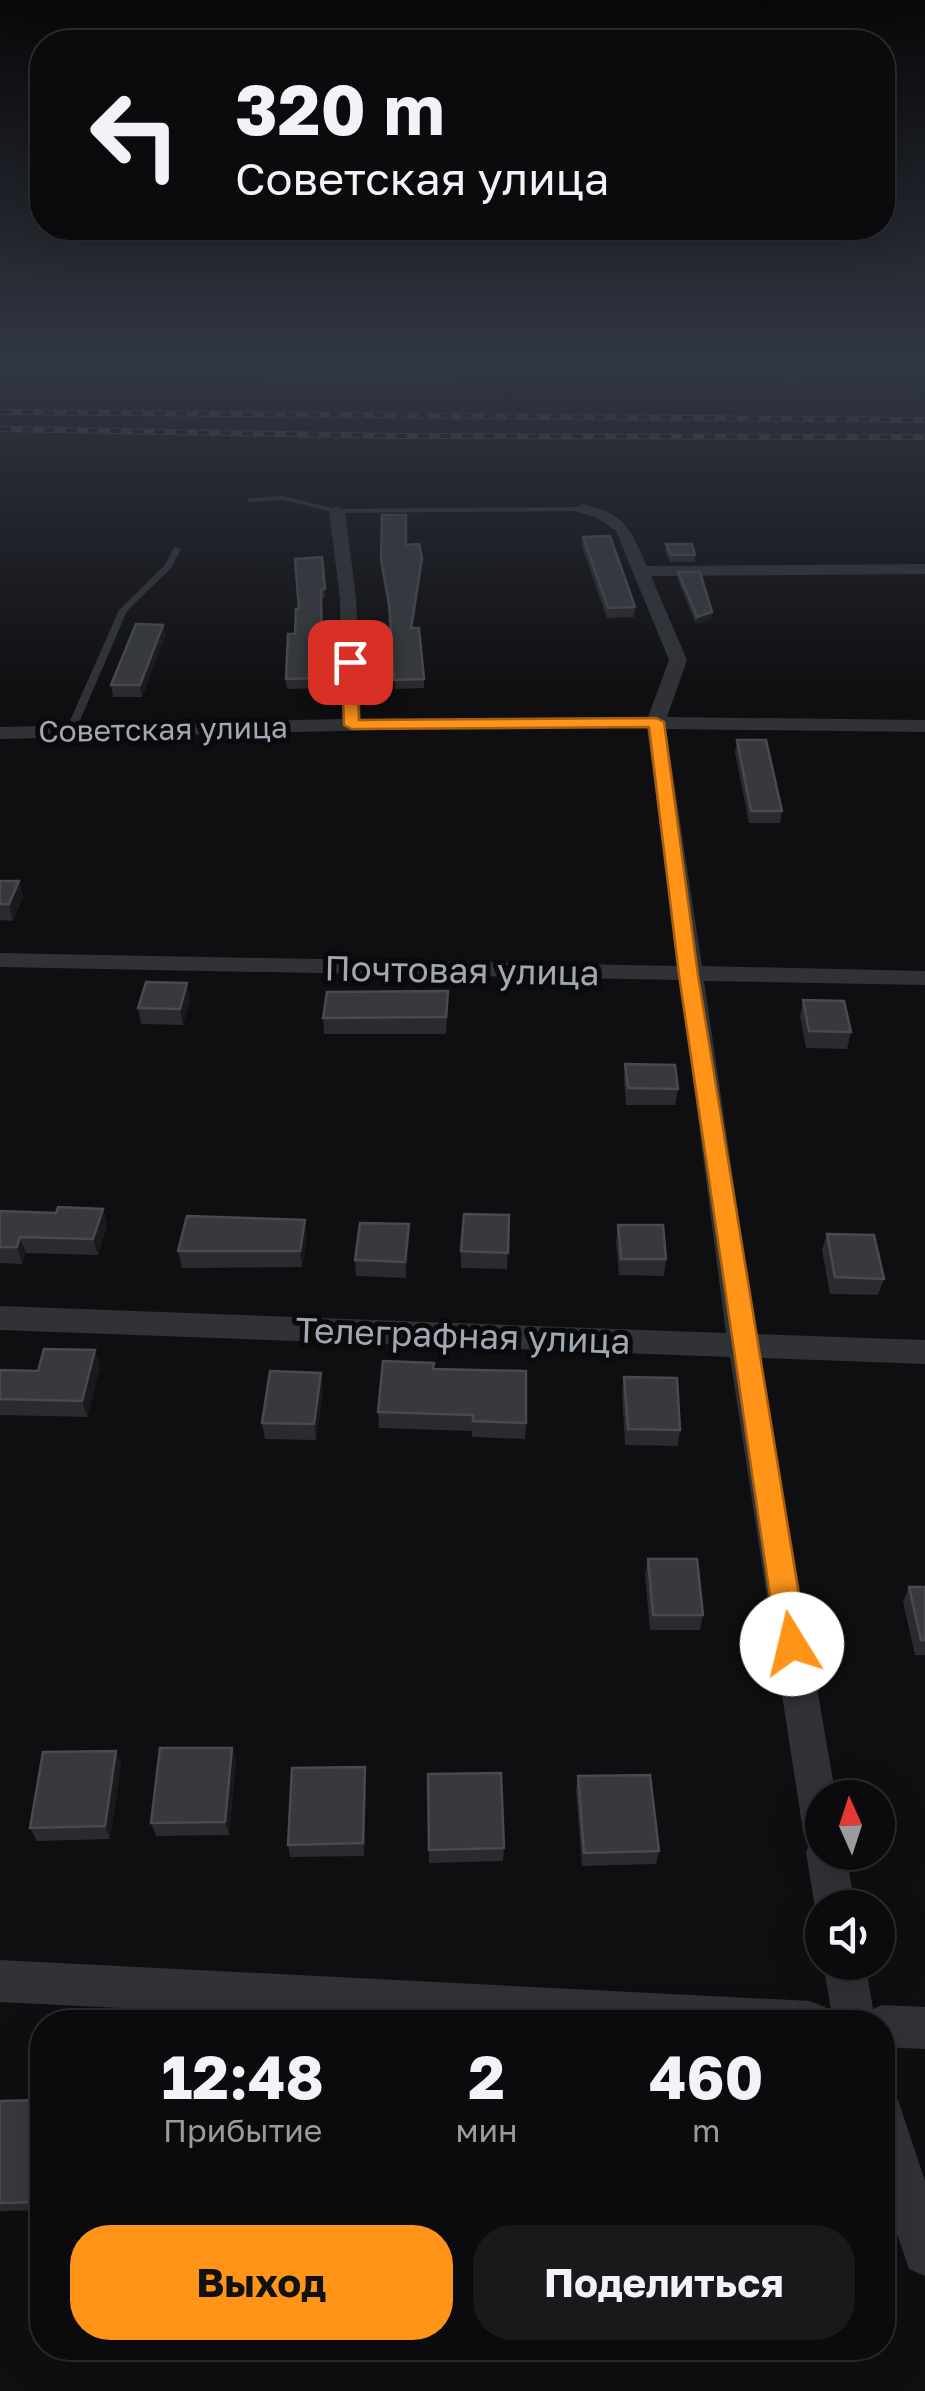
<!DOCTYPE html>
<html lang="ru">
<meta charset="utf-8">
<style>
body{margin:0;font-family:"Golos Text",sans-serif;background:#19191b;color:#f1f3f6;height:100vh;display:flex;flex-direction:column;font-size:38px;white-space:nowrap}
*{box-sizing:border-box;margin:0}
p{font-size:32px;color:#9a9b9d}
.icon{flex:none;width:55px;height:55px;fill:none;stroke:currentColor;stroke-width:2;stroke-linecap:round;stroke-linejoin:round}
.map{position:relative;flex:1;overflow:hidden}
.details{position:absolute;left:30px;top:2010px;width:865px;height:350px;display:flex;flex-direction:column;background:#0b0b0d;border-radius:40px;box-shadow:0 10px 40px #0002,0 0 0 2px #2b2b2e}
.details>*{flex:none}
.hud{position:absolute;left:30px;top:30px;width:865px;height:210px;border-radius:40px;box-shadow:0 10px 40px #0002,0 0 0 2px #2b2b2e;background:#0b0b0d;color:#f1f3f6;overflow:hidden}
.needle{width:65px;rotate:357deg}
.tools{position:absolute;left:805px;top:1780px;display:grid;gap:20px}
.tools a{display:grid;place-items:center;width:90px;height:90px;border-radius:50%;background:#0b0b0d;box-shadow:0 10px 40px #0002,0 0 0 2px #2b2b2e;font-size:50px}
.pin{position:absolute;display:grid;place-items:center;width:85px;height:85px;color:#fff;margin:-42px;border-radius:20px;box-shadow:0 5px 15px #0006}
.me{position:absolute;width:110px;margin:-55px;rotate:351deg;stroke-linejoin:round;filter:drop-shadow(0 0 8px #0008)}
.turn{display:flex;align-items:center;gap:35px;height:210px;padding:0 40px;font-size:45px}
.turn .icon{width:130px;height:130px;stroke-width:2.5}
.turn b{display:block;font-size:70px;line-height:85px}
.eta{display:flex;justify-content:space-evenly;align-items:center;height:170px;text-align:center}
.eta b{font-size:60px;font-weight:700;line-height:70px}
.cta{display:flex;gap:20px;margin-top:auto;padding:20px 40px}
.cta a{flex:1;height:115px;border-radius:40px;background:#ff9419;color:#111;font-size:40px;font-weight:700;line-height:115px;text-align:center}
.cta a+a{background:#19191b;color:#f1f3f6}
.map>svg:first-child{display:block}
.built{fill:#1b1b1e}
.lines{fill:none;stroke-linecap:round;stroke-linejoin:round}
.lane{fill:#303236;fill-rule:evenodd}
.street{fill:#303236;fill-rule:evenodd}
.rail-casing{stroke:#43464b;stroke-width:6}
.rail{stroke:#0a0a0c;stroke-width:4;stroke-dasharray:11;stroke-linecap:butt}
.wall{fill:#2b2b2f}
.shaded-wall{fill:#1a1a1d}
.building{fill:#37393d;stroke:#484a50;stroke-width:2.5}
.route{fill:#ff9419;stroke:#a66010;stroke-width:2.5}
.labels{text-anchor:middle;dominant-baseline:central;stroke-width:10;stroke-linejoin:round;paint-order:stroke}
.far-street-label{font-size:30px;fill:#9fa8b3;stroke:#0a0a0c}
.street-label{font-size:35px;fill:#9fa8b3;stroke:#0a0a0c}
</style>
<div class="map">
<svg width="925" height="2391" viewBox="0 0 925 2391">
<rect width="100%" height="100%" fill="#0f0f11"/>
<polygon class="built" points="0,361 732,361 730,375 366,384 0,376"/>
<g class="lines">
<g class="lane">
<polygon points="283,496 337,509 582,507 586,509 582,511 337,513 283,500 250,502 246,500 250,498"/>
<polygon points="174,547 181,549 171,568 127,611 75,732 67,734 65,732 119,610 165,565"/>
</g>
<g class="street">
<path d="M 582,504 C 625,513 630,528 647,566 L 925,564 L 925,574 L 651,576 L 687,660 L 667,717 L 925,720 L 925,732 L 666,729 L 702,966 L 925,971 L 925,985 L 704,981 L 756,1334 L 925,1340 L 925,1364 L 760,1358 L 836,1798 L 822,1798 L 822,1852 L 846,1852 L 855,1908 L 822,1908 L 822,1923 L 815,1908 L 806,1852 L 809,1845 L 803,1831 L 730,1357 L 0,1330 L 0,1306 L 726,1333 L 680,980 L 0,967 L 0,953 L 678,966 L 647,728 L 511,727 L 0,739 L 0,727 L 342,719 L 340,598 L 329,511 L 337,506 L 345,511 L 356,598 L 361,719 L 648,717 L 669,660 L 616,531 L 596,517 L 577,512 L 574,509 Z"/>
<polygon points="0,1960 810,2001 825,2007 831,2022 405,2022 0,2002"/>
<polygon points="823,1962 865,1962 873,2009 882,2005 925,2007 925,2049 882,2047 882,2022 833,2022"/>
<polygon points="882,2094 898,2100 925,2181 925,2276 909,2269 882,2190"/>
</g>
<defs>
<g id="rail">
<polyline points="0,412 925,420"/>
<polyline points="0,429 399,436 925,437"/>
</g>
</defs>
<use href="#rail" class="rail-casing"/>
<use href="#rail" class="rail"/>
</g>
<g class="wall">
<polygon points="0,361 13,361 4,373 0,373"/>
<polygon points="786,361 853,361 853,365 799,363 796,383 788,383"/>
<polygon points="583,537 635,607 634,617 607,618 582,547"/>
<polygon points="666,544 695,555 695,562 670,562 665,551"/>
<polygon points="406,545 422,558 422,567 413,628 424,679 424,688 395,689 389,613 381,560"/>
<polygon points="322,557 325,598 322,598 322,667 318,667 319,688 287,689 286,679 299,609"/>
<polygon points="678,572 711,619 696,624 678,580"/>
<polygon points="163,625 165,636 142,697 113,697 111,685"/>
<polygon points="737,740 782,811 780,823 749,823 735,752"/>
<polygon points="0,881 19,881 23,897 13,921 0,920"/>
<polygon points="190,1000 183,1025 141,1024 138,1008"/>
<polygon points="803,1000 851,1032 847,1049 806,1048 800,1016"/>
<polygon points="448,1008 446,1034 324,1034 323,1018"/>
<polygon points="625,1064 678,1089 675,1105 626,1105 624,1081"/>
<polygon points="103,1209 107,1225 98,1255 26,1253 22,1264 0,1263 0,1211 56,1213"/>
<polygon points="509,1215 507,1269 461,1268 461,1251"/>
<polygon points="409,1224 409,1241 406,1278 356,1276 355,1260"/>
<polygon points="618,1225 666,1259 664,1276 619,1275 616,1242"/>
<polygon points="827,1234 884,1279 878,1295 830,1294 822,1250"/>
<polygon points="307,1237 302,1267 182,1268 178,1251"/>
<polygon points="95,1350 100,1367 87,1417 1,1415 0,1417 0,1370 38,1371"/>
<polygon points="434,1369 526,1423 525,1439 472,1437 472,1431 379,1428 378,1412"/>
<polygon points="624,1377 680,1430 678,1446 625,1445 622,1393"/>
<polygon points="323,1389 316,1440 265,1439 262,1423"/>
<polygon points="648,1559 703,1615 700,1630 650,1630 645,1574"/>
<polygon points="909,1587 925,1587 925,1655 915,1655 903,1602"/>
<polygon points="232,1748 236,1761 229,1835 156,1836 151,1823"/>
<polygon points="116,1751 121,1765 110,1839 37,1841 30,1828"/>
<polygon points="365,1767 366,1781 364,1856 290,1857 288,1845"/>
<polygon points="428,1774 504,1848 503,1861 429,1863"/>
<polygon points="578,1776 659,1851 656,1864 582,1866 576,1790"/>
<polygon points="42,2100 42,2210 0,2211 0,2101"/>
</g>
<g class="shaded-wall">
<polygon points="2,361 13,361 4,373"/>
<polygon points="422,558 422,567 411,637 411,628"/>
<polygon points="712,612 711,619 696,624 697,617"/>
<polygon points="163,625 165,636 142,697 140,685"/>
<polygon points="19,881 23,897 13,921 9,904"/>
<polygon points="187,983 190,1000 183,1025 180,1009"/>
<polygon points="103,1209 107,1225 98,1255 93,1239"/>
<polygon points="305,1220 307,1237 302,1267 300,1251"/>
<polygon points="409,1224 409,1241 406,1278 405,1262"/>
<polygon points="20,1237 26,1253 22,1264 17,1247"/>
<polygon points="95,1350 100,1367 87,1417 82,1401"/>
<polygon points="321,1373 323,1389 316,1440 314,1424"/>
<polygon points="232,1748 236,1761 229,1835 225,1822"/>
<polygon points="116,1751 121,1765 110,1839 105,1826"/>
<polygon points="365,1767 366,1781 364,1856 363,1843"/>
</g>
<g class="building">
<polygon points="382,515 406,515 406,545 419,544 422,558 411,628 419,628 424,679 394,680 389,604 381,560"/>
<polygon points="610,536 635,607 608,608 583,537"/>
<polygon points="666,544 692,544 695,555 671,555"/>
<polygon points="322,557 325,589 321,589 322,657 318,657 318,678 286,679 288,634 295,634 296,609 299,609 295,559"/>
<polygon points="678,572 700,572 712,612 697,617"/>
<polygon points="136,624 163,625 140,685 111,685"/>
<polygon points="737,740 766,740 782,811 751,811"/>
<polygon points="0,881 19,881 9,904 0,904"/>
<polygon points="146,982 187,983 180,1009 138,1008"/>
<polygon points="448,991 446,1017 323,1018 327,992"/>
<polygon points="803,1000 844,1001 851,1032 809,1031"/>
<polygon points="625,1064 675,1065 678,1089 628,1088"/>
<polygon points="58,1207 103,1209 93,1239 20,1237 17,1247 0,1247 0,1211 56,1213"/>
<polygon points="464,1214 509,1215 508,1253 461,1251"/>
<polygon points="187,1216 305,1220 300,1251 178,1251"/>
<polygon points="360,1223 409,1224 405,1262 355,1260"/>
<polygon points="618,1225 663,1225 666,1259 621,1259"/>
<polygon points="827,1234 874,1235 884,1279 835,1277"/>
<polygon points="44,1349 95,1350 82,1401 0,1399 0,1370 38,1371"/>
<polygon points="383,1361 434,1363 433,1369 526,1371 526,1423 473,1421 473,1415 378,1412"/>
<polygon points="270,1371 321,1373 314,1424 262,1423"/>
<polygon points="624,1377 677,1378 680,1430 628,1429"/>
<polygon points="648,1559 697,1559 703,1615 653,1615"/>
<polygon points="909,1587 925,1587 925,1640 921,1640"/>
<polygon points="160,1748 232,1748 225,1822 151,1823"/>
<polygon points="116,1751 105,1826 30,1828 43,1752"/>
<polygon points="365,1767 363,1843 288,1845 292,1768"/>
<polygon points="501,1773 504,1848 429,1850 428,1774"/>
<polygon points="650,1775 659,1851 584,1853 578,1776"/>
<polygon points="42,2100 42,2202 0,2203 0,2101"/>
</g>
<linearGradient id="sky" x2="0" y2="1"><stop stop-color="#080809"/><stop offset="0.52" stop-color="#313743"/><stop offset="1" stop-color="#313743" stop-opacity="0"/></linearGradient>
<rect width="925" height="696" fill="url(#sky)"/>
<polygon class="route" points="350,657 357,662 359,720 656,718 664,722 698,975 807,1644 802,1654 792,1658 782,1654 777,1644 679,975 649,727 352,729 344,725 342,662"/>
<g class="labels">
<g class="far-street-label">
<text transform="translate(163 729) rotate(-1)">Советская улица</text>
</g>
<g class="street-label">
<text transform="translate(462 970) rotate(1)">Почтовая улица</text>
<text transform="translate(463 1335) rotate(2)">Телеграфная улица</text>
</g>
</g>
</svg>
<div class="tools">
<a><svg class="needle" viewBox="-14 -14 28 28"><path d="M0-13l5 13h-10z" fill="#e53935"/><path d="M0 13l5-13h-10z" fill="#9a9b9d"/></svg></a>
<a><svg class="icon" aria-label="sound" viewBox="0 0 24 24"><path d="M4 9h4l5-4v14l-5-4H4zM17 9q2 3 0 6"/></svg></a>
</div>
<div class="pin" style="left:350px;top:662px;background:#d93025"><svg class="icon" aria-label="arrive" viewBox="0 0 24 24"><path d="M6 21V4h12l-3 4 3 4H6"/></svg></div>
<svg class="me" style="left:792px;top:1644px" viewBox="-20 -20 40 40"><circle r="19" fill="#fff"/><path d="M0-13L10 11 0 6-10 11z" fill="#ff9419"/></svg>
<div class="hud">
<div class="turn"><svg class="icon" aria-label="left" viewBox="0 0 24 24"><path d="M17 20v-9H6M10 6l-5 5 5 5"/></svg><div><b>320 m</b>Советская улица</div></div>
</div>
<section class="details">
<div class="eta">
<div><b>12:48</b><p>Прибытие</p></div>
<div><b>2</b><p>мин</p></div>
<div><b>460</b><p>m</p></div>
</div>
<div class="cta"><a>Выход</a><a>Поделиться</a></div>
</section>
</div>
